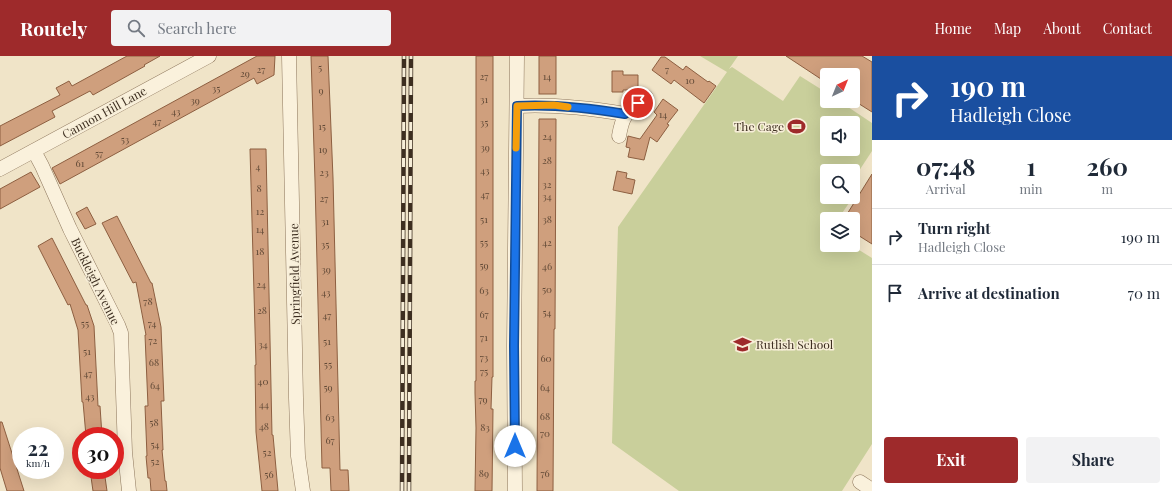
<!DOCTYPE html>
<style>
body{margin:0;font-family:"Playfair Display",serif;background:#f2f2f3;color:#1f2937;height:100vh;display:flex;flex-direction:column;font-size:15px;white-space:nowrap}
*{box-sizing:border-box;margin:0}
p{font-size:13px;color:#747a83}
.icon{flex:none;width:22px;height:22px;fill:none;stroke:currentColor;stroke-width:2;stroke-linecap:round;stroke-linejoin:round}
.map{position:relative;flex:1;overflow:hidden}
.panel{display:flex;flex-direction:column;background:#fff;width:300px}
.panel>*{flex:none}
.guide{background:#1a4fa0;color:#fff;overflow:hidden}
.needle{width:26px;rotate:43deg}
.fabs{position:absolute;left:820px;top:12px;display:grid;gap:8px}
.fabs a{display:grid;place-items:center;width:40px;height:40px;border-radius:4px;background:#fff;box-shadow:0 4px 16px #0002;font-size:20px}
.speed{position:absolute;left:12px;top:371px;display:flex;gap:8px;font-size:20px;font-weight:700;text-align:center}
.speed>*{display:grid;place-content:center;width:52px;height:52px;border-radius:50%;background:#fff;box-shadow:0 4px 16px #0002;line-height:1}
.speed small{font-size:10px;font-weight:400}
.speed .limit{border:6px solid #d22;background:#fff;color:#111}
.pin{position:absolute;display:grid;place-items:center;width:34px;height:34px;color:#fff;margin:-17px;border:2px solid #fff;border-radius:50%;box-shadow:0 1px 4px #0007}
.me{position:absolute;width:44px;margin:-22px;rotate:0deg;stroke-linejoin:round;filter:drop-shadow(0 0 3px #0008)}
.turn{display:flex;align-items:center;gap:14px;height:84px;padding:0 12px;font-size:18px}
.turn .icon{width:52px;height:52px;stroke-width:2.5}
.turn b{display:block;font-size:28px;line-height:34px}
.eta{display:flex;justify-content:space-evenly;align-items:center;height:68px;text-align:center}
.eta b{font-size:24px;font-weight:700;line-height:28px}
.primary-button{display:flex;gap:8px;margin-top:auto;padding:8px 12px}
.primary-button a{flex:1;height:46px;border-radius:4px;background:#9e2a2b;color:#fff;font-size:16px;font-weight:700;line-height:46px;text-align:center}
.primary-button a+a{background:#f2f2f3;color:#1f2937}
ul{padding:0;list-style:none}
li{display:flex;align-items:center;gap:12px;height:56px;padding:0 12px;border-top:1px solid #e0e1e3}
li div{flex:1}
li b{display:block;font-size:15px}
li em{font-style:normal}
header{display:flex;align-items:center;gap:24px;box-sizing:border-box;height:56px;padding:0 20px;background:#9e2a2b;color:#fff}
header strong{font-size:19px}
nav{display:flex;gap:22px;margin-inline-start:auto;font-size:14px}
.search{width:280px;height:36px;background:#f2f2f3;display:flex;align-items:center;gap:10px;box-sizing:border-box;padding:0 14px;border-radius:4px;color:#747a83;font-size:15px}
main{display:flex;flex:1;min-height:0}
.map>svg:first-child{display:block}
.green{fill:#c9cf9b;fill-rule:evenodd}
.building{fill:#cf9f7d;stroke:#8d5f41}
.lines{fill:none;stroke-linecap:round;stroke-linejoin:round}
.minor-casing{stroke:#8d765c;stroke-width:15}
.minor{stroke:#faf1dc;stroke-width:14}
.rail-casing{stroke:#3d2e20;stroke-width:4.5}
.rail{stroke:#f7eed8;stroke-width:3;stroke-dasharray:9;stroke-linecap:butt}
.route-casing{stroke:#114b97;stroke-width:10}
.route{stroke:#1a73e8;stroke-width:7}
.slow{stroke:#f59e0b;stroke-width:7}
.labels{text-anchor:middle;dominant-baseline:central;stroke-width:3;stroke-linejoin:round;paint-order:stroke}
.number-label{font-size:10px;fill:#624a37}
.street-label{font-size:12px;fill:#3d2e20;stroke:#f7eed8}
.poi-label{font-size:12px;fill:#3d2e20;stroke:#f7eed8;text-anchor:end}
</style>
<header>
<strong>Routely</strong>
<div class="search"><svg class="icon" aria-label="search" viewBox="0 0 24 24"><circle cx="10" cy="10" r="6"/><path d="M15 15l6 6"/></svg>Search here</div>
<nav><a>Home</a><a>Map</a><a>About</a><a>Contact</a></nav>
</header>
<main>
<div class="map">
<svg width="872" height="435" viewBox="0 0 872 435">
<rect width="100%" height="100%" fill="#f0e4c8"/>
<path class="green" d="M 700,0 L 738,0 L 729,13 L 732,11 L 783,45 L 800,20 L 827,37 L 827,45 L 839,45 L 872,67 L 872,95 L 853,124 L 853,115 L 827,115 L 827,141 L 853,141 L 853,130 L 858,134 L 838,163 L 827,163 L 827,189 L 851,189 L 872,202 L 872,388 L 842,435 L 679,435 L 612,387 L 618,171 L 727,16 ZM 827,67 L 853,67 L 853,93 L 827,93 Z"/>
<g class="building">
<polygon points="127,0 160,0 144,9 145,10 93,39 90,35 52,55 55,61 0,90 0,70 60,39 56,32 69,25 72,30"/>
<polygon points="257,0 275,0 274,19 257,28 254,22 60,128 52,112"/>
<polygon points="311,0 328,0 333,122 340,414 348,414 349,435 331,435 330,412 322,412 315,125"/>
<polygon points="476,0 493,0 493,321 492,321 491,353 493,353 492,435 475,435 476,372 475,337 475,325 476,325"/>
<rect x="539" y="0" width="17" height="38"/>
<polygon points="786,0 862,0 872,6 872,56 853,44 853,19 827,19 827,27"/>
<polygon points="661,1 665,1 683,14 686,10 708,26 709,25 716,30 704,47 674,24 671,28 652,14"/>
<polygon points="612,15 623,15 623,19 638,19 638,34 623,34 623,36 612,36"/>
<polygon points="663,43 678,54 667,68 669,69 657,86 650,81 644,104 628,101 630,92 626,91 628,80 640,83 657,59 654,56"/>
<polygon points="539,63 556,63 555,273 554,273 553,435 537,435"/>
<polygon points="250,93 266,93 272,379 273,379 278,435 262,435 256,376 255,309 256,309"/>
<polygon points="617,115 627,117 626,122 635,124 632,138 613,134"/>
<polygon points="31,116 40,131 0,153 0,133"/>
<polygon points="872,118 872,188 853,176 853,163 844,163"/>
<polygon points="87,151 96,168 85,173 76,157"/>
<polygon points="117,160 151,227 152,227 161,271 164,345 161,345 163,394 162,394 165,425 166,425 167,435 151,435 150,422 148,422 146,400 147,400 145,350 148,350 145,279 146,279 136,226 133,227 102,167"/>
<polygon points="52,182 86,249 87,249 94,270 98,350 100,350 102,380 86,380 83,346 82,346 78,274 70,248 68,249 38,190"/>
<polygon points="0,366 2,366 24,435 7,435 0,412"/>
<polygon points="90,414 104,414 107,435 93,435"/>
</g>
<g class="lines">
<defs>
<g id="minor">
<polyline points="289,0 296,342 298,400 303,435"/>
<path d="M 517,50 C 553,48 589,52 625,58"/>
<path d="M 619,80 C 623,56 628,56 646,41"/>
<polyline points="34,95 42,110 70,173 118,269 121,277 125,396 129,435"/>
<polyline points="0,113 209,0"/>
<polyline points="860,426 872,434"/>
<polyline points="515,435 514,290 517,0"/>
</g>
</defs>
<use href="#minor" class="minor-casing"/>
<use href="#minor" class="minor"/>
<defs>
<g id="rail">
<polyline points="402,435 404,0"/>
<polyline points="409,435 411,0"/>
</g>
</defs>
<use href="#rail" class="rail-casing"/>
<use href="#rail" class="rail"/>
</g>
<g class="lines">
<defs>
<path id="route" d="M 515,390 L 514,290 L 517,50 C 553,48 589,52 625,58 L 638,47"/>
</defs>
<use href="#route" class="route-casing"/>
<use href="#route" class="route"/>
<polyline class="slow" points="516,92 517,50 554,49 568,51"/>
</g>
<defs>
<symbol id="stadium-bare" viewBox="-9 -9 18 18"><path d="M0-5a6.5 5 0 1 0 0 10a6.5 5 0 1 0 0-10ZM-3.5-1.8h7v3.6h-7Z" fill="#9e2a2b" stroke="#f7eed8" stroke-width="2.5" paint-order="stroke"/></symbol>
<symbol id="school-bare" viewBox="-9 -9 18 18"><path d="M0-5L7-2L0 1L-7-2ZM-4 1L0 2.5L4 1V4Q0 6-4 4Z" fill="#9e2a2b" stroke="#f7eed8" stroke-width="2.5" paint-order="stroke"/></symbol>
</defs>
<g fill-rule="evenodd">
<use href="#stadium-bare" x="784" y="58" width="25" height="25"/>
<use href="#school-bare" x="730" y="276" width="25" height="25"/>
</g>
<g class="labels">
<g class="number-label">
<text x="320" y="11">5</text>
<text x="261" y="13">27</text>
<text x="667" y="13">7</text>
<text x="245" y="17">29</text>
<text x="484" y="20">27</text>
<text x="547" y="20">14</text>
<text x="690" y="24">10</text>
<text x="216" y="32">35</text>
<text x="321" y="34">9</text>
<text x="484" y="43">31</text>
<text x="195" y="44">39</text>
<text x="176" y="55">43</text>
<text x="663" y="58">14</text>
<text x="157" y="65">47</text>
<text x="484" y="66">35</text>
<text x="322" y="70">15</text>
<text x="547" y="80">24</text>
<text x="125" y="83">53</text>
<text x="485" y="91">39</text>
<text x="323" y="93">19</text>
<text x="99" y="97">57</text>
<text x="547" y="104">28</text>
<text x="80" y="107">61</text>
<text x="258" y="110">4</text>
<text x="485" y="114">43</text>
<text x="324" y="116">23</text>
<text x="547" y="128">32</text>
<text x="259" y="132">8</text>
<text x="485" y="138">47</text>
<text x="547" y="140">34</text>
<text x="324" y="142">27</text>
<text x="260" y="155">12</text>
<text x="484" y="163">51</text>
<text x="547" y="163">38</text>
<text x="325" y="165">31</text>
<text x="260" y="173">14</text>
<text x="484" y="186">55</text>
<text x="547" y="186">42</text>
<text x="325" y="188">35</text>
<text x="260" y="195">18</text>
<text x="484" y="209">59</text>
<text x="547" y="210">46</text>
<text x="326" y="213">39</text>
<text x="261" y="228">24</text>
<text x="547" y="233">50</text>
<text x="484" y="234">63</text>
<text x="326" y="236">43</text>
<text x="148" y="245">78</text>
<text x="262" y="254">28</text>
<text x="547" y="256">54</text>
<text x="484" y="258">67</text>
<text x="327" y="259">47</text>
<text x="85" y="267">55</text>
<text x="152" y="267">74</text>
<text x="484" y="281">71</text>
<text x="153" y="284">72</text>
<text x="327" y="285">51</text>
<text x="263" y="288">34</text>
<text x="87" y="295">51</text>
<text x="484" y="301">73</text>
<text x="546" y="302">60</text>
<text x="154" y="306">68</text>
<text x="328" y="308">55</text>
<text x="484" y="315">75</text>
<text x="88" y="317">47</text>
<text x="263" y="325">40</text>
<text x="155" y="329">64</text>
<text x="328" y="331">59</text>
<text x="545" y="331">64</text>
<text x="90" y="340">43</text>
<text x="483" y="343">79</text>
<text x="264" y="348">44</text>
<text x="545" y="360">68</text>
<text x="330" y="361">63</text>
<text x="154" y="366">58</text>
<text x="264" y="370">48</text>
<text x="485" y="371">83</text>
<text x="545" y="377">70</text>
<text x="330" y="384">67</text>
<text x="155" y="388">54</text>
<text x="267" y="396">52</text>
<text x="155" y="405">52</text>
<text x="484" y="417">89</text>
<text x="545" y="417">76</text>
<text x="269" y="418">56</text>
</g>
<g class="street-label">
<text transform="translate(104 56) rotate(-29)">Cannon Hill Lane</text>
<text transform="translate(294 218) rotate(-91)">Springfield Avenue</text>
<text transform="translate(96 225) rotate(64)">Buckleigh Avenue</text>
</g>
<g class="poi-label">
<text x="784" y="70">The Cage</text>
<text x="756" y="288" text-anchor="start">Rutlish School</text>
</g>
</g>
</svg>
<div class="fabs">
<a><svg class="needle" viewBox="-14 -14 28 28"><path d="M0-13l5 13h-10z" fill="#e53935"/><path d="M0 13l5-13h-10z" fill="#747a83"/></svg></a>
<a><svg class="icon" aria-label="sound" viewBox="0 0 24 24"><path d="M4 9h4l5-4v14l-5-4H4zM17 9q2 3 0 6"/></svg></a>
<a><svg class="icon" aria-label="search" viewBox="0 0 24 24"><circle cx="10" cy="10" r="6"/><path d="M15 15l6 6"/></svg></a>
<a><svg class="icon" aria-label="layers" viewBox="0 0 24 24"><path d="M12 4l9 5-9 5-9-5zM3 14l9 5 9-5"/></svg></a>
</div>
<div class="speed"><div>22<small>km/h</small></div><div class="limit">30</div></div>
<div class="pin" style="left:638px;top:47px;background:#d93025"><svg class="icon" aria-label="arrive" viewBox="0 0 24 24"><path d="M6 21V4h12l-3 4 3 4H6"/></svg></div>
<svg class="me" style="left:515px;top:390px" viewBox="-20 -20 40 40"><circle r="19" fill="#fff"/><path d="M0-13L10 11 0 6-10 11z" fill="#1a73e8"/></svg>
</div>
<section class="panel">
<div class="guide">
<div class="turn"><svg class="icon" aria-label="right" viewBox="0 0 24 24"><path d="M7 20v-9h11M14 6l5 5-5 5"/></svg><div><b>190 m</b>Hadleigh Close</div></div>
</div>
<div class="eta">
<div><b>07:48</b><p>Arrival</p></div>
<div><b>1</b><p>min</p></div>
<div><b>260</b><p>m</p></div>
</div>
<ul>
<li><svg class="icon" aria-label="right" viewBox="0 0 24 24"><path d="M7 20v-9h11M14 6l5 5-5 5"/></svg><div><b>Turn right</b><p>Hadleigh Close</p></div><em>190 m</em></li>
<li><svg class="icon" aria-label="arrive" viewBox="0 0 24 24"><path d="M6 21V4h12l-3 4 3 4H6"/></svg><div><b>Arrive at destination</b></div><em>70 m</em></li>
</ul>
<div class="primary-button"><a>Exit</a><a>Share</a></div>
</section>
</main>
